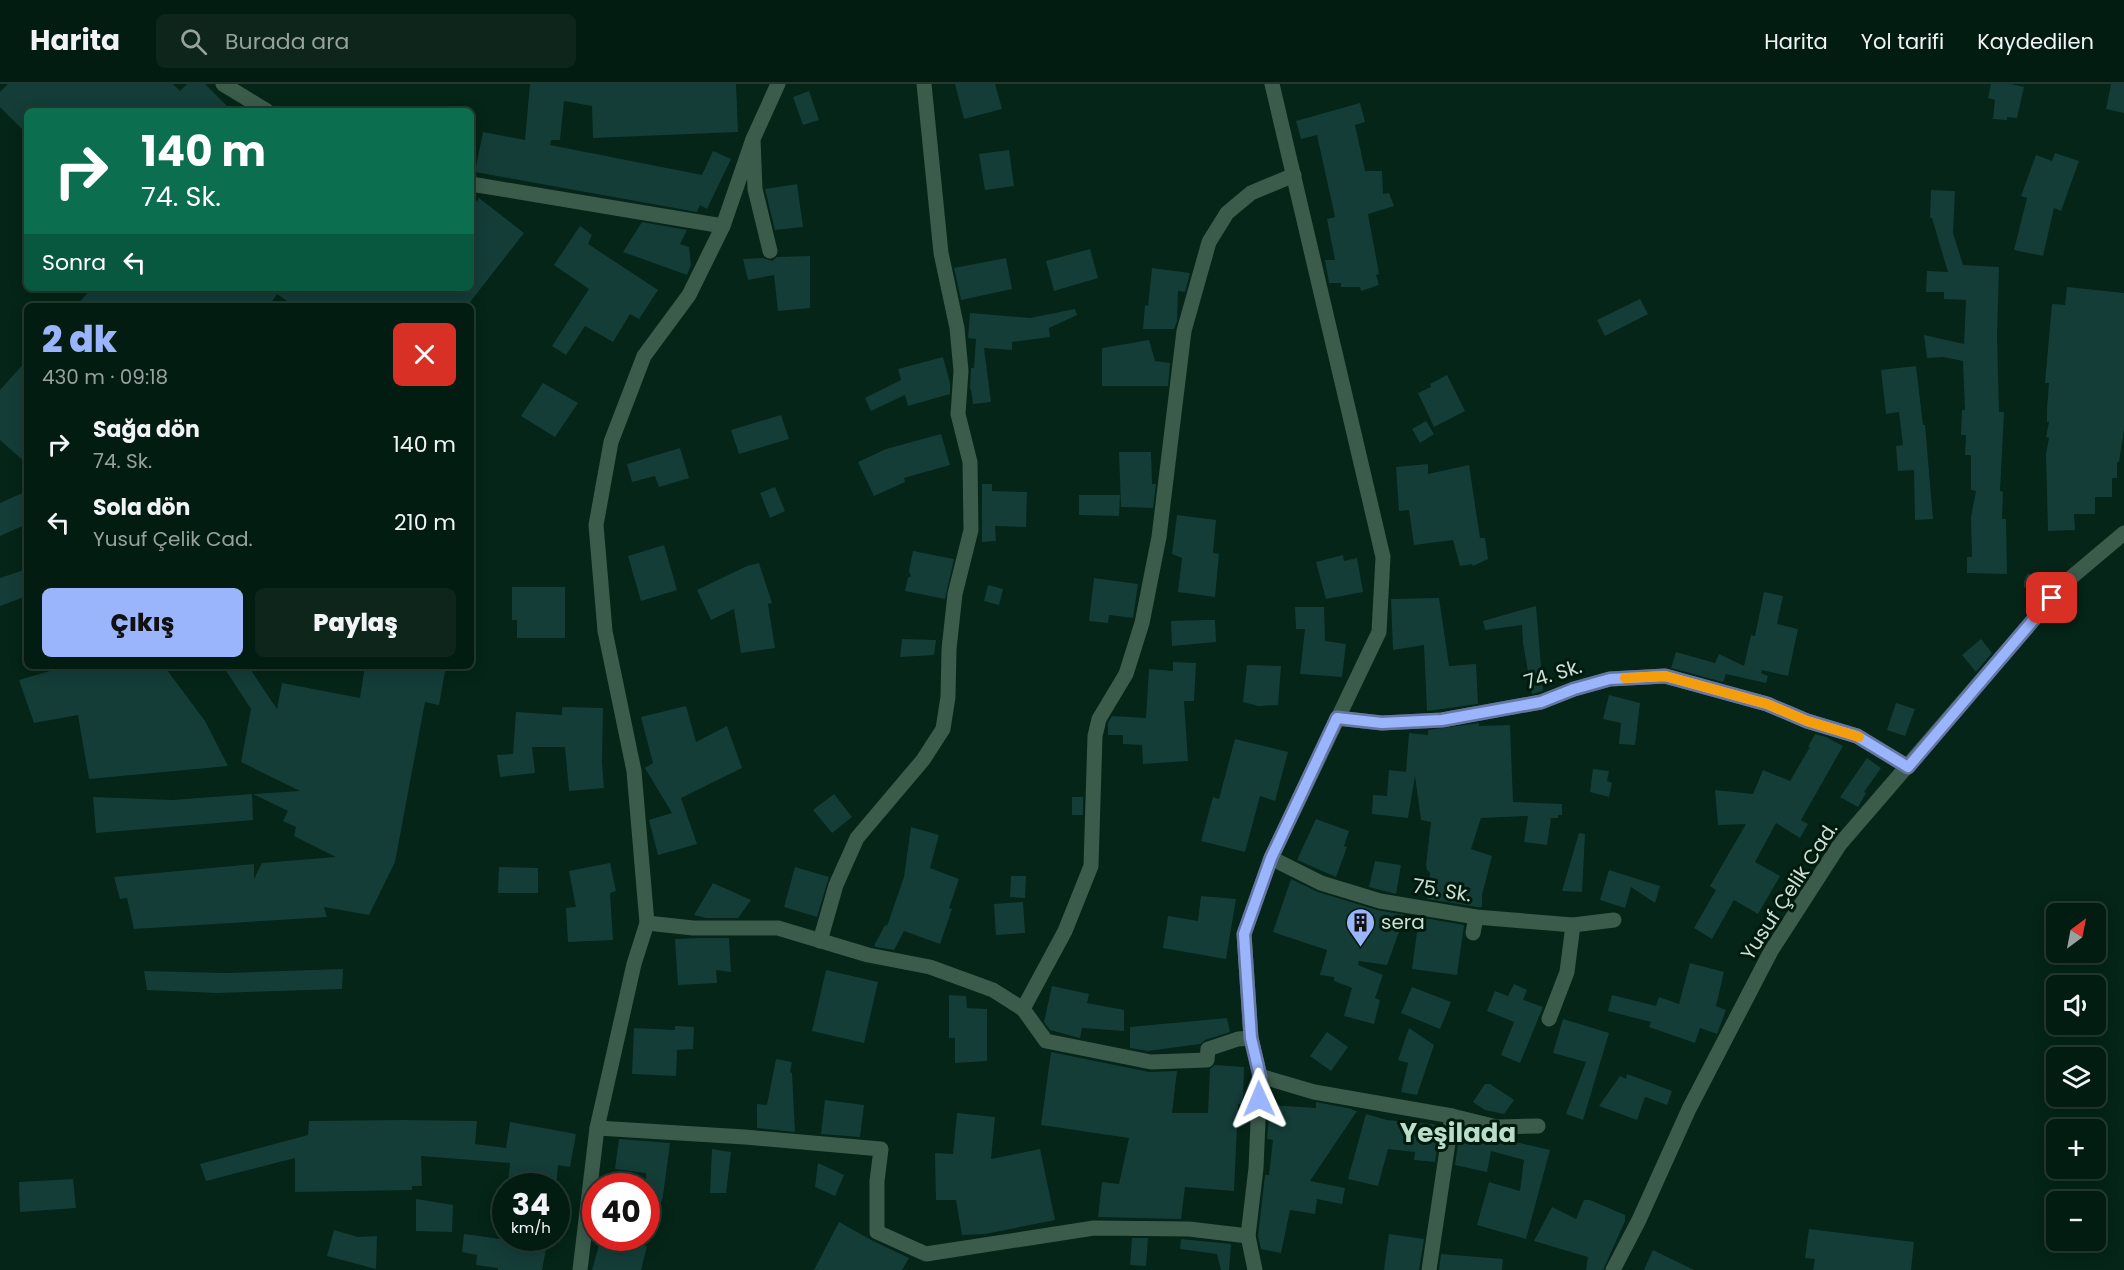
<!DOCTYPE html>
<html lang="tr">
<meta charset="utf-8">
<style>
body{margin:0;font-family:Poppins,sans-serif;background:#0d251a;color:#f1f3f6;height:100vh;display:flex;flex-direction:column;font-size:22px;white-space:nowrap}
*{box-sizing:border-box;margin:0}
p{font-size:20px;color:#97a19f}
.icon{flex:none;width:33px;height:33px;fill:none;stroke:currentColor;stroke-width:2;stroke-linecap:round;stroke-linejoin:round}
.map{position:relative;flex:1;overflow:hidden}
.side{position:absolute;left:24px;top:219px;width:450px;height:366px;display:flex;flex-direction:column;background:#031c11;border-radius:9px;box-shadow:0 3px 15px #0003,0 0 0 2px #243a31}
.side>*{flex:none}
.banner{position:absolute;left:24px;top:24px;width:450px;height:183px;border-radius:9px;box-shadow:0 3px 15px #0003,0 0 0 2px #243a31;background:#0b6e4f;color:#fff;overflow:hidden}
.needle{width:39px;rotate:32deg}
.controls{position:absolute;left:2046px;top:819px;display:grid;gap:12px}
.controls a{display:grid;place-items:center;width:60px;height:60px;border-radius:9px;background:#031c11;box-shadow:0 3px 15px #0003,0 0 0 2px #243a31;font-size:30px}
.speed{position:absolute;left:492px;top:1089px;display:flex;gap:12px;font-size:30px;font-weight:700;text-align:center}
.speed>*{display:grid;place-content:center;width:78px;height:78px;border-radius:50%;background:#031c11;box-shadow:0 3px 15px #0003,0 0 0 2px #243a31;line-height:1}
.speed small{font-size:15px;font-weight:400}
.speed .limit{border:9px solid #d22;background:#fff;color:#111}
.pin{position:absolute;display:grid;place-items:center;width:51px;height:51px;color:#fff;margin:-26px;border-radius:12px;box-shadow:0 3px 9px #0006}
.me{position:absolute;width:66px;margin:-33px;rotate:359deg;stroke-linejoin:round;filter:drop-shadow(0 0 4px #0008)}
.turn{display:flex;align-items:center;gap:21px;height:126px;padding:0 18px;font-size:27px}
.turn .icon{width:78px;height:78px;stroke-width:2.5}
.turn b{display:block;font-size:42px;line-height:51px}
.then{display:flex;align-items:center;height:57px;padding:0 18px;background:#0003;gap:12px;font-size:22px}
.round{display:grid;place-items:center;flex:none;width:63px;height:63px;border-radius:9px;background:#0d251a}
.headline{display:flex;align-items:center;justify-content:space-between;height:102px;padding:0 18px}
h1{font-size:36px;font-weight:800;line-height:45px;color:#9bb5fd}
.cta{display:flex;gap:12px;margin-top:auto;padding:12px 18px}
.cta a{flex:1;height:69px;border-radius:9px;background:#9bb5fd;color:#111;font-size:24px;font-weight:800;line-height:69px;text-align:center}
.cta a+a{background:#0d251a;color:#f1f3f6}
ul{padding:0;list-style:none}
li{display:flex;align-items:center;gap:18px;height:78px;padding:0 18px}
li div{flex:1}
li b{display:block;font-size:22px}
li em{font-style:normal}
header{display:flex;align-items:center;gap:36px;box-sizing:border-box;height:84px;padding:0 30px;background:#031c11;border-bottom:2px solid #243a31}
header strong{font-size:28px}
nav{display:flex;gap:33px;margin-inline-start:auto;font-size:21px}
.search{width:420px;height:54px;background:#0d251a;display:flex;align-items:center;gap:15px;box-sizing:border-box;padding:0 21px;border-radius:9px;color:#97a19f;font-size:22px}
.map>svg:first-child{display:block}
.building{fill:#143d38}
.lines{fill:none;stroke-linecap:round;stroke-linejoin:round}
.minor{stroke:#3b5b4b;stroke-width:15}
.tertiary{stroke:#3b5b4b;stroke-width:15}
.route-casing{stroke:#6576a4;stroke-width:15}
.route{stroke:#9bb5fd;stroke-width:10}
.slow{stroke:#f59e0b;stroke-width:10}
.labels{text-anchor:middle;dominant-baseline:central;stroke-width:6;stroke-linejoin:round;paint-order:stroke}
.street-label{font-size:20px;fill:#cddfd5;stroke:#001b0e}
.poi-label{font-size:20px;fill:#cddfd5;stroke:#001b0e;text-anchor:start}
.district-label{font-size:26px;font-weight:bold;fill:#b8ddc9;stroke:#001b0e}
</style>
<header>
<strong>Harita</strong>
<div class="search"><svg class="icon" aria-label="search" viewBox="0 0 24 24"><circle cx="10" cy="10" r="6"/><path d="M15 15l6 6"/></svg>Burada ara</div>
<nav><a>Harita</a><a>Yol tarifi</a><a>Kaydedilen</a></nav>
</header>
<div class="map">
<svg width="2124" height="1186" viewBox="0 0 2124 1186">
<rect width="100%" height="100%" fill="#042517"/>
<g class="building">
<polygon points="8,0 173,0 180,7 187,0 205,0 232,27 27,27 27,50 0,23 0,8"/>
<polygon points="530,0 736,0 738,48 593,54 592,22 564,17 560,56 551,56 550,61 702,91 713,67 731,75 707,125 700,121 697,128 475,88 483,48 525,56"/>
<polygon points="955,0 995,0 1002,25 964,35"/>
<polygon points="1991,0 2011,0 2024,3 2017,34 2007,33 2007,36 1993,35 1995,16 1988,14"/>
<polygon points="2111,0 2124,0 2124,29 2106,25"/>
<polygon points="809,7 819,36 803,41 793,13"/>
<polygon points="1360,19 1365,38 1355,41 1365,87 1382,87 1383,110 1389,109 1394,122 1368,130 1379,190 1376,191 1379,201 1361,207 1360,203 1341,203 1341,199 1329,199 1325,176 1335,176 1327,135 1335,133 1317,51 1301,55 1296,37"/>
<polygon points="1009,66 1014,102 985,106 979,70"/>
<polygon points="2055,69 2079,77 2061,127 2054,124 2043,172 2014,166 2027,114 2021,112 2036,71 2052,77"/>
<polygon points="797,100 803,143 775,146 765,105"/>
<polygon points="1931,106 1955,107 1953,149 1963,181 1999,183 1997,251 1999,328 2004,328 2000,407 2003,408 2002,435 2006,435 2007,490 1967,489 1967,473 1972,473 1971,433 1976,407 1971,406 1971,371 1965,371 1966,351 1961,351 1962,326 1965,326 1963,277 1943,273 1927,274 1924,251 1964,260 1966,216 1944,215 1944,208 1926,208 1927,187 1948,188 1932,134 1930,134"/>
<polygon points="479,114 524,149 467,222 294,222 277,210 269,222 76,222 92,204 471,204 471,125"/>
<polygon points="642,138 687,146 680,160 689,163 691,181 687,191 623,168"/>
<polygon points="580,142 592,151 588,160 658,206 639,235 630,230 613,258 585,242 566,271 552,262 589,205 554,181"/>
<polygon points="1090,165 1098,194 1054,207 1046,177"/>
<polygon points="810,172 810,224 778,227 774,191 748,196 743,175 763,174 772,177 777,173"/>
<polygon points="1006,174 1012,205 961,216 954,184"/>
<polygon points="1152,184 1190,189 1185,208 1178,207 1177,237 1174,245 1143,245 1145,221 1148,222"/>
<polygon points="2067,203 2124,209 2124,345 2119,378 2117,378 2117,394 2112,394 2112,413 2095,413 2095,430 2074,430 2075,446 2048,447 2046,370 2049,354 2046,353 2049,338 2047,338 2047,325 2049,299 2045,299 2052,220 2065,221"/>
<polygon points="1640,215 1648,230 1605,252 1597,236"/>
<polygon points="1075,225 1077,231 1049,244 1050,253 1012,258 1012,266 984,264 991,318 973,320 971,305 970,305 971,284 974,284 976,255 968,254 970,229 1030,234"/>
<polygon points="1149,256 1155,277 1170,279 1168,302 1102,302 1102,264"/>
<polygon points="943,273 950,299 950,310 908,322 905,311 871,327 865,314 901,296 898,285"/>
<polygon points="27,276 27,380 0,356 0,306"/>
<polygon points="1916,282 1923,341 1925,341 1933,435 1915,436 1914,386 1898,387 1896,362 1903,361 1899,328 1886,330 1881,286"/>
<polygon points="1447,291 1465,327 1434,343 1418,309 1431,303 1430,300"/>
<polygon points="543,299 578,319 555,353 521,332"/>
<polygon points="781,331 789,355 739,370 731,346"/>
<polygon points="1426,337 1434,350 1420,359 1412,345"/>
<polygon points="941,350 950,381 904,394 905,398 874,412 858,378 886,365"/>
<polygon points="680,364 689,394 659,403 655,392 632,398 627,380"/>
<polygon points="1119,368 1151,368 1152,400 1156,400 1153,424 1121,423"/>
<polygon points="1428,380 1428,390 1469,381 1480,454 1485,454 1488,475 1473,482 1472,480 1460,482 1453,456 1414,461 1409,426 1399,427 1396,383"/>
<polygon points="982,400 992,400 992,407 1027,408 1026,443 995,442 996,457 982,458"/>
<polygon points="775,403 785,427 770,434 760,409"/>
<polygon points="27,407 27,440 0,452 0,419"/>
<polygon points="1079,411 1120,411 1119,432 1079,431"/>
<polygon points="1177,431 1216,436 1213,469 1219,470 1215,513 1178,508 1182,474 1172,470"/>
<polygon points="664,461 677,506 641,517 628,472"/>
<polygon points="913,467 954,475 945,515 905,507 908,494 911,492 909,487"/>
<polygon points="1343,471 1344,477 1357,474 1363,508 1326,515 1316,478"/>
<polygon points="759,479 772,519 768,520 775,564 741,569 734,525 711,536 697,506 747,482"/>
<polygon points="27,485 27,512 0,522 0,494"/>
<polygon points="2028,489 2041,497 2034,509 2024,503 2024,497"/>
<polygon points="1094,494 1138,500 1133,534 1109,531 1108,539 1089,537"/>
<polygon points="988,501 1003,505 999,521 984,517"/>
<polygon points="512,503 565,503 565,554 517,554 517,536 512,536"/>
<polygon points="1764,508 1783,512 1777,540 1798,545 1788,592 1762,586 1761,589 1768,592 1766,599 1726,590 1723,598 1671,584 1676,568 1715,579 1719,570 1744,582 1751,551 1755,552"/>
<polygon points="1439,514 1449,582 1476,580 1478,620 1427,627 1424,561 1393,566 1391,515"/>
<polygon points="1536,522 1543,607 1532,610 1523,559 1522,541 1485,546 1483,537"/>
<polygon points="1295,523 1324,523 1325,557 1346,560 1342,593 1300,590 1305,545 1296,545"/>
<polygon points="1205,536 1215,536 1216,558 1172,562 1171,537"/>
<polygon points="902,555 936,556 934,571 900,573"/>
<polygon points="1981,555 1992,569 1976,588 1962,571"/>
<polygon points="1173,578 1196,579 1194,617 1184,617 1188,677 1143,680 1142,661 1123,660 1123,651 1108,651 1108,639 1112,632 1146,634 1149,585 1173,587"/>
<polygon points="1247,581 1281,582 1278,621 1258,622 1243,618"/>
<polygon points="67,582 164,582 205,637 228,682 89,695 78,631 34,639 19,596"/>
<polygon points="223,582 248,582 277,625 282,599 360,614 365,582 446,582 439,621 425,618 395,778 369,831 324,823 327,833 134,845 127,814 120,815 114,793 254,780 254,795 262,779 336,773 294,752 296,743 283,737 288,727 253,710 300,707 241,678 251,625"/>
<polygon points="1609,611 1640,619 1635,661 1619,660 1621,639 1603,635"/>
<polygon points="1896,619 1915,625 1905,652 1887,646"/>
<polygon points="686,622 696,658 727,642 742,684 681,714 697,760 658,771 649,736 672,729 645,684 653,679 641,633"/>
<polygon points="562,623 603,624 602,679 604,704 569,707 565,663 532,663 535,689 500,693 497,671 513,670 516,628 562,631"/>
<polygon points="1479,639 1479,642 1510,641 1513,718 1562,720 1562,731 1558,731 1558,734 1551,734 1547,761 1524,758 1528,732 1481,734 1471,765 1492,772 1482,811 1482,823 1477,823 1427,815 1430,789 1427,786 1426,781 1431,738 1421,736 1415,692 1408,734 1372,730 1373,711 1387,712 1389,686 1406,688 1409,649 1428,651 1428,646"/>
<polygon points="1815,650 1826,653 1843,662 1801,736 1808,740 1800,754 1776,739 1755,778 1780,792 1758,830 1734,816 1712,855 1694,844 1716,806 1710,802 1746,740 1718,741 1715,706 1753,710 1763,686 1790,697 1810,663 1808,663"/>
<polygon points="1235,655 1288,668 1275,717 1260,712 1245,768 1201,757 1213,713 1219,715"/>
<polygon points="1867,674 1881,684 1864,708 1866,709 1858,723 1840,713"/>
<polygon points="1593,685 1609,687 1607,697 1612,699 1609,713 1590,708"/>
<polygon points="252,710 253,736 96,749 93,713 172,716"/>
<polygon points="834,710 852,733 832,749 813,726"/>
<rect x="1072" y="713" width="11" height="18"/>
<polygon points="1316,735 1349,747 1344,762 1347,763 1336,793 1297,776"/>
<polygon points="911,743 939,751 930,784 959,795 949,824 952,825 940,860 904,847 894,866 876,863 874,862 885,841 887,842 904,793"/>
<polygon points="1579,749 1585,750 1582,808 1562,807"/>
<polygon points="1375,777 1401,781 1396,810 1369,803"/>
<polygon points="610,779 616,807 610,809 613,856 568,858 566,824 576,823 569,787"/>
<polygon points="499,783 538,784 538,809 498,809"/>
<polygon points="795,783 829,793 817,833 784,823"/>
<polygon points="1609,786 1660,802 1655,819 1631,803 1625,824 1600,816"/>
<polygon points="1011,792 1026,792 1025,814 1010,813"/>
<polygon points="1291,795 1318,808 1377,826 1405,831 1387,881 1359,877 1358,881 1383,891 1375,914 1380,916 1374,940 1344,932 1352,904 1334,897 1334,893 1320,891 1327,866 1273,848"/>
<polygon points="713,799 751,816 738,834 706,834 694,831"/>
<polygon points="1201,812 1236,815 1226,875 1163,864 1168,832 1198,837"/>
<polygon points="1023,818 1025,849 996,851 994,820"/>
<polygon points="1419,833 1464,841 1457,891 1412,885"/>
<polygon points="700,854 729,854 731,888 716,886 717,899 678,901 675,855"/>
<polygon points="1690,879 1724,888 1716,922 1726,926 1717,950 1700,944 1695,959 1649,943 1651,938 1608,927 1612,911 1656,922 1659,913 1679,920"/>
<polygon points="343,885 342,905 217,909 147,906 144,887 226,889"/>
<polygon points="826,886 878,898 864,959 812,947"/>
<polygon points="1514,900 1527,906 1523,916 1543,923 1520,979 1501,971 1514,938 1487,927 1495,907 1508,912"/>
<polygon points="1052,902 1089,910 1087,919 1124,926 1124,947 1082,944 1080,954 1050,946 1044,938"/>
<polygon points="1412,903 1451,918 1440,945 1401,929"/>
<polygon points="949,911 966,912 967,924 987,925 987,977 955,979 955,954 949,954"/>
<polygon points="1227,934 1230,948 1205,956 1200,960 1148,967 1130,964 1130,943"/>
<polygon points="1563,935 1609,949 1583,1036 1566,1030 1586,978 1553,969"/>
<polygon points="675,942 694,943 693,965 677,966 676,992 632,990 634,944 675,946"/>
<polygon points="1409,944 1434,961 1417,1011 1401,1008 1408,979 1398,976"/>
<polygon points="1327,948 1348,963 1331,987 1310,972"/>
<polygon points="1051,968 1149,988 1177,987 1172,1029 1208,1029 1210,985 1215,981 1244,983 1243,1020 1238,1020 1234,1107 1185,1103 1181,1135 1098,1133 1102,1098 1119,1100 1129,1054 1041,1041"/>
<polygon points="776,975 792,978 790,988 792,989 795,1048 757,1044 757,1020 767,1021"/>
<polygon points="1627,990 1672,1007 1667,1021 1645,1013 1637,1036 1599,1022 1620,992 1626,995"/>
<polygon points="1485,1000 1490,1000 1514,1016 1504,1030 1485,1026 1473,1018"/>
<polygon points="825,1016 864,1021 860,1053 821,1050"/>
<polygon points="1316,1018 1352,1025 1352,1026 1357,1027 1310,1097 1345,1104 1342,1120 1317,1115 1315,1130 1290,1126 1281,1169 1261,1165 1258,1152 1265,1091 1269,1091 1273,1056 1267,1055 1270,1021 1316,1024"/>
<polygon points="957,1029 995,1033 991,1075 1040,1065 1055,1136 985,1150 962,1151 956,1116 936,1116 935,1069 953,1070"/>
<polygon points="1366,1030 1387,1036 1441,1041 1435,1078 1414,1076 1415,1068 1388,1065 1378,1102 1348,1095"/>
<polygon points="403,1036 477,1037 475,1060 506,1064 510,1038 576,1050 570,1083 558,1081 556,1102 508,1102 510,1079 421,1072 422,1102 412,1102 412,1106 295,1108 295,1074 206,1097 200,1080 308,1051 309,1037"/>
<polygon points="1460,1045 1550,1066 1526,1155 1477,1141 1489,1098 1520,1107 1524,1076 1491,1067 1487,1088 1455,1081"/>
<polygon points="619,1055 670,1059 663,1112 650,1154 646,1154 646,1089 615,1085"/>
<polygon points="712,1065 731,1068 726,1109 710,1109"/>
<polygon points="818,1079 844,1091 835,1112 815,1103"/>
<polygon points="73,1095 76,1124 20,1128 19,1098"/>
<polygon points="416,1115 453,1121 452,1148 416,1147"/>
<polygon points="1584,1116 1590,1116 1625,1131 1625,1137 1603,1186 1586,1186 1588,1173 1534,1157 1552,1123 1576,1135"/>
<polygon points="839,1138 873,1157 909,1174 902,1186 814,1186"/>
<polygon points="1809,1145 1914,1158 1911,1186 1813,1186 1815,1175 1805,1174"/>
<polygon points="334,1146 358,1153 377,1152 376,1185 327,1172"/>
<polygon points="464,1150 500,1155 548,1154 542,1186 498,1186 498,1184 476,1181 477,1171 462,1168"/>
<polygon points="1389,1150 1424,1155 1419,1186 1384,1186"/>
<polygon points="601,1154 616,1154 647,1162 641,1186 592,1186"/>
<polygon points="1132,1154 1148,1154 1146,1182 1130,1181"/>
<polygon points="1181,1155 1231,1160 1229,1186 1221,1186 1217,1170 1180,1165"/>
<polygon points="1653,1166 1694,1186 1644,1186"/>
<polygon points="1441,1170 1503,1175 1502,1186 1439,1186"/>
</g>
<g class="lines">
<g class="minor">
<polyline points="223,0 267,27"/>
<polyline points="753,55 755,105 770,167"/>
<polyline points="471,100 723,142"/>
<polyline points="1337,634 1382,639 1442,636 1541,618 1574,605 1610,595 1665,592 1767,620 1807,637 1857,652 1908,683"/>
<polyline points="1271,774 1321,799 1380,817 1476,833 1573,841 1614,836"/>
<polyline points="647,839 693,844 778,844 868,871 930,883 993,906 1023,925 1046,957 1151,978 1207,976 1208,965 1238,955 1251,954"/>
<polyline points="1473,849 1476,833"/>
<polyline points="820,857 836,801 857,754 923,676 943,645 948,613 949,565 955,510 971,446 970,378 958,330 961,287 957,244 941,169 924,0"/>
<polyline points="1023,925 1065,847 1091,782 1095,652 1099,635 1126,590 1142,539 1159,453 1184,247 1209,158 1227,129 1251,109 1294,91"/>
<polyline points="1549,935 1567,888 1573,841"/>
<polyline points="1260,992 1314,1008 1452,1032 1497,1043 1538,1042"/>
<polyline points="597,1044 745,1053 881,1065 877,1097 877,1148 926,1170 1094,1144 1189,1145 1248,1152"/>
<polyline points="1429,1186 1452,1032"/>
<polyline points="1613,1186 1639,1136 1689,1025 1771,867 1840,760 2067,497 2124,449"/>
</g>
<g class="tertiary">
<polyline points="580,1186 597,1044 634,880 647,839 634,687 605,547 596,441 611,358 644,272 689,211 723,142 753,55 778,0"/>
<polyline points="1255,1186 1248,1152 1256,1084 1260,992 1251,954 1244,850 1271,774 1379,548 1383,473 1272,0"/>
</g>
</g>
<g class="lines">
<defs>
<polyline id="route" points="1259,1015 1260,992 1251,954 1244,850 1271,774 1337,634 1382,639 1442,636 1541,618 1574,605 1610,595 1665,592 1767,620 1807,637 1857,652 1908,683 2052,514"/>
</defs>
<use href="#route" class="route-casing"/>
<use href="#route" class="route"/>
<polyline class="slow" points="1625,594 1665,592 1767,620 1807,637 1859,653"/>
</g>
<defs>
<symbol id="building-pin" viewBox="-11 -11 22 30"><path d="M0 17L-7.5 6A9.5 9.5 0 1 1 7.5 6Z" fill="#9bb5fd" stroke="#001b0e"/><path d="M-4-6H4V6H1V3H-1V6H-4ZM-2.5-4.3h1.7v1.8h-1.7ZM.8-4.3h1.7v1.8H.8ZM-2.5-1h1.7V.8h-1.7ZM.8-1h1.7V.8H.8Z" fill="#111"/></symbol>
</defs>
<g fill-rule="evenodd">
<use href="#building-pin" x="1344" y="822" width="33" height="45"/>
</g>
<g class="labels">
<g class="street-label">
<text transform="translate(1553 590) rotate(-17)">74. Sk.</text>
<text transform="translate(1442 806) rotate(9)">75. Sk.</text>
<text transform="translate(1789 807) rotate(-57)">Yusuf Çelik Cad.</text>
</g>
<g class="poi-label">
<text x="1381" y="838">sera</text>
</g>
<g class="district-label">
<text x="1458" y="1049">Yeşilada</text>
</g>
</g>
</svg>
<div class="controls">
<a><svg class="needle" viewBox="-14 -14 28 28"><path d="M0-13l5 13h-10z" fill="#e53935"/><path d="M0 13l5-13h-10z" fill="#97a19f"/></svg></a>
<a><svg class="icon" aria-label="sound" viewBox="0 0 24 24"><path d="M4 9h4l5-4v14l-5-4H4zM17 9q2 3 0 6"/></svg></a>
<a><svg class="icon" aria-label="layers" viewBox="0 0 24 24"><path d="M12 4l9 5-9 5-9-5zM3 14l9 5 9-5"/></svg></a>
<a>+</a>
<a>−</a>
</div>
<div class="speed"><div>34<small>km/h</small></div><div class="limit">40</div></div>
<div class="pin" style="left:2052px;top:514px;background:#d93025"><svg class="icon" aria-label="arrive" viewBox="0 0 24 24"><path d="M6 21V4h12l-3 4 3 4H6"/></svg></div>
<svg class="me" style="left:1259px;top:1015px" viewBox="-20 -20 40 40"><path d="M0-17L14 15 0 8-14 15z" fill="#9bb5fd" stroke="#fff" stroke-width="4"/></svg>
<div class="banner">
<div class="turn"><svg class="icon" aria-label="right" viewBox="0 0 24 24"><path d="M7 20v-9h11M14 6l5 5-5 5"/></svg><div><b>140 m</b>74. Sk.</div></div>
<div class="then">Sonra<svg class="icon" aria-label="left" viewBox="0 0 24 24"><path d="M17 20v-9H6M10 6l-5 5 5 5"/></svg></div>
</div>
<section class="side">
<div class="headline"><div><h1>2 dk</h1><p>430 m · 09:18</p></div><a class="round" style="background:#d93025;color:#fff"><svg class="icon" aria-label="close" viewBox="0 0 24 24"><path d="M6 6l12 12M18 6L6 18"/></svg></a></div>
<ul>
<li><svg class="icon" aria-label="right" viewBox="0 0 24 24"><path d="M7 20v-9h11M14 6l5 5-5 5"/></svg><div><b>Sağa dön</b><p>74. Sk.</p></div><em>140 m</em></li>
<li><svg class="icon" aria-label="left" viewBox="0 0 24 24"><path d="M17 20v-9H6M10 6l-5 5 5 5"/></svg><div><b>Sola dön</b><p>Yusuf Çelik Cad.</p></div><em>210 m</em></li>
</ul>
<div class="cta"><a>Çıkış</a><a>Paylaş</a></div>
</section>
</div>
